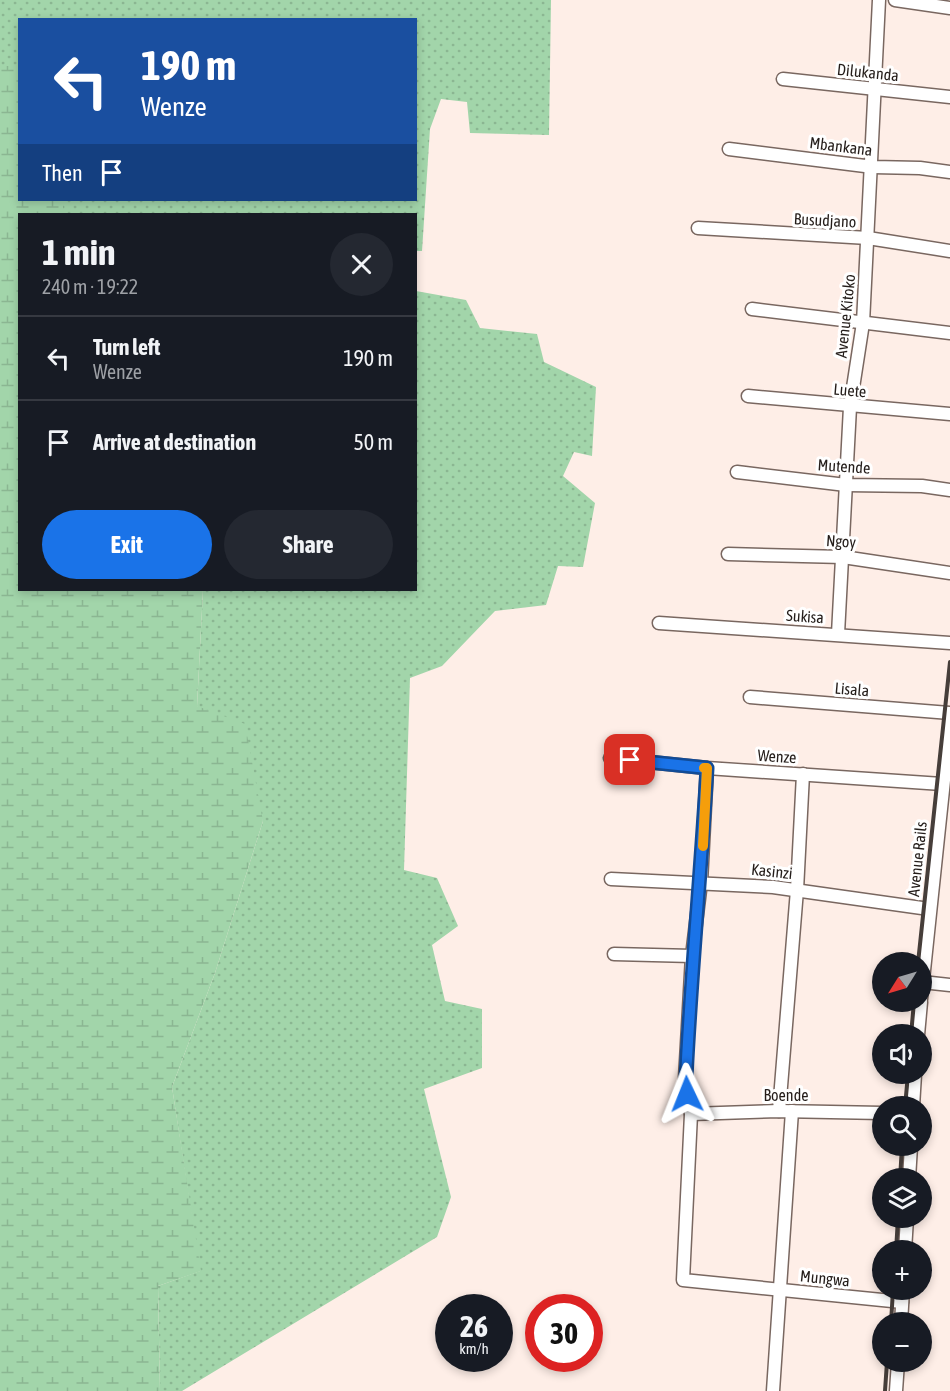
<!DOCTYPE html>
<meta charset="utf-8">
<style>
body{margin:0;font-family:"Asap Condensed",sans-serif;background:#242831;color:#f1f3f6;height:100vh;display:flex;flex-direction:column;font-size:22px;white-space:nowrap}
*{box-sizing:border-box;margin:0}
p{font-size:20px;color:#9ea1a6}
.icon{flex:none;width:33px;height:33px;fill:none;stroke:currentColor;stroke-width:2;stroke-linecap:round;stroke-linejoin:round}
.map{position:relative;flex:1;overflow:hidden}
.sheet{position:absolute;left:18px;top:213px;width:399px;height:378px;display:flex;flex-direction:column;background:#171b24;border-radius:0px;box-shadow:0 3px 9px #0003}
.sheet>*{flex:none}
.hud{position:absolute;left:18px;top:18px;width:399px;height:183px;border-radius:0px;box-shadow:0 3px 9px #0003;background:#1a4fa0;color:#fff;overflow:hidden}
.needle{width:39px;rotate:233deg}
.controls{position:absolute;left:872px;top:952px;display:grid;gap:12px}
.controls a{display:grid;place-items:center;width:60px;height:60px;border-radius:50%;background:#171b24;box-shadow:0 3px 9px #0003;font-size:30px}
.speed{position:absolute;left:435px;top:1294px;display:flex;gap:12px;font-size:30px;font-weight:700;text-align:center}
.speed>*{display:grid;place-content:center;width:78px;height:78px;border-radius:50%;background:#171b24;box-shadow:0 3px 9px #0003;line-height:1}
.speed small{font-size:15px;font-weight:400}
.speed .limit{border:9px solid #d22;background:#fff;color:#111}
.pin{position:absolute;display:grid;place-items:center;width:51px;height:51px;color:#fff;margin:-26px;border-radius:12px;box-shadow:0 3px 9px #0006}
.me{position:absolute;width:66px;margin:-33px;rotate:358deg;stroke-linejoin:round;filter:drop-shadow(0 0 4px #0008)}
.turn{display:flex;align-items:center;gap:21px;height:126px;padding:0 24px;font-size:27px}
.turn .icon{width:78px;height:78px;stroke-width:2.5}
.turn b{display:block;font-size:42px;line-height:51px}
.then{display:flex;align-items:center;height:57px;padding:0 24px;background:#0003;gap:12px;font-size:22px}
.round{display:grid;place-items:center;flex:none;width:63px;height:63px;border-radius:32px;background:#242831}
.headline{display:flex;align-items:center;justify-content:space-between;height:102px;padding:0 24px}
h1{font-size:36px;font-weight:700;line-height:45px}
.primary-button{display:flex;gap:12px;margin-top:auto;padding:12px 24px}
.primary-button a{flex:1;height:69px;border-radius:36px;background:#1a73e8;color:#fff;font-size:24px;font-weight:700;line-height:69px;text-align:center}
.primary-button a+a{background:#242831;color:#f1f3f6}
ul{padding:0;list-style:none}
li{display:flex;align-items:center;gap:18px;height:84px;padding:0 24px;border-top:2px solid #363941}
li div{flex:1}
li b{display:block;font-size:22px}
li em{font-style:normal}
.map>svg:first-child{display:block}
.grass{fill:url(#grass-dots)}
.wetland{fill:url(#wetland-marsh)}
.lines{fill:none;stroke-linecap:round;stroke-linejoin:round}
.minor-casing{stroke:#796760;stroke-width:15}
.minor{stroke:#fff;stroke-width:12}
.rail{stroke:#463e3a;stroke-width:4}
.route-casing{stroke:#114b97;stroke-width:15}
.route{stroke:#1a73e8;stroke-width:10}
.slow{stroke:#f59e0b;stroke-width:10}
.labels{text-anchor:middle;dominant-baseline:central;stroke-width:6;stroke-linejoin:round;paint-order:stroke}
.street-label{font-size:16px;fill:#241d1a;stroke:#fff}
</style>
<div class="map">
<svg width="950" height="1391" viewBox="0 0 950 1391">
<defs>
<pattern id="grass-dots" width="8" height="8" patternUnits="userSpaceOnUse" patternTransform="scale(1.5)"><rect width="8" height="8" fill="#a2d5aa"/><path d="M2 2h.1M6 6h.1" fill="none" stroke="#8bb692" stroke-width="1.8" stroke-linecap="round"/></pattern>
<pattern id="wetland-marsh" width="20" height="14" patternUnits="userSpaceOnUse" patternTransform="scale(1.5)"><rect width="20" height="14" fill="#a2d5aa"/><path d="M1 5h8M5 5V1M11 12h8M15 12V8" fill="none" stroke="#8bb692"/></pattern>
</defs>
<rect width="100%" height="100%" fill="#feeee7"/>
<g class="grass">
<polygon points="0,0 551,0 549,135 470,133 467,102 441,99 430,129 422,251 416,251 416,214 63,214 63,200 416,200 416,20 20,20 19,66 0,66"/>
<polygon points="416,291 466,300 480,328 537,334 544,362 596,387 592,456 574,452 563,476 595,503 583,567 558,566 546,605 495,611 442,666 410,678 404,870 437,878 458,926 432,945 445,1001 482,1009 482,1068 424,1089 451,1197 437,1237 182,1391 160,1391 158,1286 200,1271 172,1087 215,973 263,821 197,706 203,590 416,590"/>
</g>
<polygon class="wetland" points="0,66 19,66 20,200 63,200 63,214 20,214 20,590 203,590 197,706 245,724 263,821 215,973 172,1087 201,1271 158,1286 160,1391 0,1391"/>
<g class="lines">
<defs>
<g id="minor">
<polyline points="895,0 950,8"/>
<polyline points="783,79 950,97"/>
<polyline points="729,149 873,167 920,168 950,172"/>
<polyline points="698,228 868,238 950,251"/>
<polyline points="752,309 950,333"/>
<polyline points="748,396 950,414"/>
<polyline points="737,472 846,485 922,486 950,490"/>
<polyline points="728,554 843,557 950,573"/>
<polyline points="659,623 950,643"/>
<polyline points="838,634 850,407 863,323 879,0"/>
<polyline points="750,697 950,713"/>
<polyline points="610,758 707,768 942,784"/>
<polyline points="707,768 701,882 692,956 685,1078 691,1114 683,1280 902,1302"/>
<polyline points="611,879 773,887 929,909"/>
<polyline points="614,954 692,956"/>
<polyline points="922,982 950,985"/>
<polyline points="921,999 950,723"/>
<polyline points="918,1035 921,1002"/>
<polyline points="913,1107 915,1074"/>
<polyline points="779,1111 797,890 803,774"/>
<polyline points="691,1114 779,1111 882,1113"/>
<polyline points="909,1179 911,1146"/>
<polyline points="905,1251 907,1218"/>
<polyline points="901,1323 903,1290"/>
<polyline points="773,1391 792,1111"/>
<polyline points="896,1391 898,1362"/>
</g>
</defs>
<use href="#minor" class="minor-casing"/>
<use href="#minor" class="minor"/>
<g class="rail">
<polyline points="918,963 950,662"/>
<polyline points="911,1035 914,1002"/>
<polyline points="905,1107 908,1074"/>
<polyline points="900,1179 902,1146"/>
<polyline points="896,1251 898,1218"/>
<polyline points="891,1323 893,1290"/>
<polyline points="885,1391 887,1362"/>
</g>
</g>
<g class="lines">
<defs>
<path id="route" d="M 630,760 L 707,768 C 701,872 691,975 686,1078 L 687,1094"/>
</defs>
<use href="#route" class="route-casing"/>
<use href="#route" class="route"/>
<polyline class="slow" points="703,846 707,768 704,768"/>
</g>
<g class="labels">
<g class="street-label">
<text transform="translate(868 72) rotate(6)">Dilukanda</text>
<text transform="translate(841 146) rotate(7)">Mbankana</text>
<text transform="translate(825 220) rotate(3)">Busudjano</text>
<text transform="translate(845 316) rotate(-84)">Avenue Kitoko</text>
<text transform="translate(850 390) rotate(5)">Luete</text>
<text transform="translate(844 466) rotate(4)">Mutende</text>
<text transform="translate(841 541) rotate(4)">Ngoy</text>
<text transform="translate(805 616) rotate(4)">Sukisa</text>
<text transform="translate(852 689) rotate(5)">Lisala</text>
<text transform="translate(777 756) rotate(4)">Wenze</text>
<text transform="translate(917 859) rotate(-84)">Avenue Rails</text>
<text transform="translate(772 871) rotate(6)">Kasinzi</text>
<text x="786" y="1095">Boende</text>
<text transform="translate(825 1278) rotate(6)">Mungwa</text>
</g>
</g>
</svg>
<div class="controls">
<a><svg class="needle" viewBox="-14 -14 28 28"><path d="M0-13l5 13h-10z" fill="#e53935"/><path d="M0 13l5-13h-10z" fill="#9ea1a6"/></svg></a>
<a><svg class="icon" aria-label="sound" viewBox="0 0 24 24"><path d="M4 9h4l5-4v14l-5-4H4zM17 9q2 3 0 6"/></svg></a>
<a><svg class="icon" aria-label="search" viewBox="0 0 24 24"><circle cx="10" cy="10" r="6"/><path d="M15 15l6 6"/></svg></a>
<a><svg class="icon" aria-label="layers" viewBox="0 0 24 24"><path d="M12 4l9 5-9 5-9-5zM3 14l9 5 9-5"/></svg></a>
<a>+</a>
<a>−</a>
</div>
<div class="speed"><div>26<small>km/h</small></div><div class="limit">30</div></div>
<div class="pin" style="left:630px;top:760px;background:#d93025"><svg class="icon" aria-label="arrive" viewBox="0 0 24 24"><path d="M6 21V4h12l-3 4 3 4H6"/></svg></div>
<svg class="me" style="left:687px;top:1094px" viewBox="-20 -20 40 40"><path d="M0-17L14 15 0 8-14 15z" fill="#1a73e8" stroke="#fff" stroke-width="4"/></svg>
<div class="hud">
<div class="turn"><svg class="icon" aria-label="left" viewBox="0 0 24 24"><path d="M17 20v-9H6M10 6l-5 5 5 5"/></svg><div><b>190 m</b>Wenze</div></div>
<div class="then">Then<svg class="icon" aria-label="arrive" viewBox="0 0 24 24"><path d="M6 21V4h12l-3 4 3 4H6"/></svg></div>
</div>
<section class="sheet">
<div class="headline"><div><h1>1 min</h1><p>240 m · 19:22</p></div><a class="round"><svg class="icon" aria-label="close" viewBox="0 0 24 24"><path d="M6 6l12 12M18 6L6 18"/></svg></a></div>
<ul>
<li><svg class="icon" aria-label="left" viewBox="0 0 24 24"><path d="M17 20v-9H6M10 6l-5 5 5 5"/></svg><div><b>Turn left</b><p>Wenze</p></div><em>190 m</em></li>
<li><svg class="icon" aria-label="arrive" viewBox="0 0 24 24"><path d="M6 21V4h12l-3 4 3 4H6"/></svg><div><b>Arrive at destination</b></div><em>50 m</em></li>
</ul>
<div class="primary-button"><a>Exit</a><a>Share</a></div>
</section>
</div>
